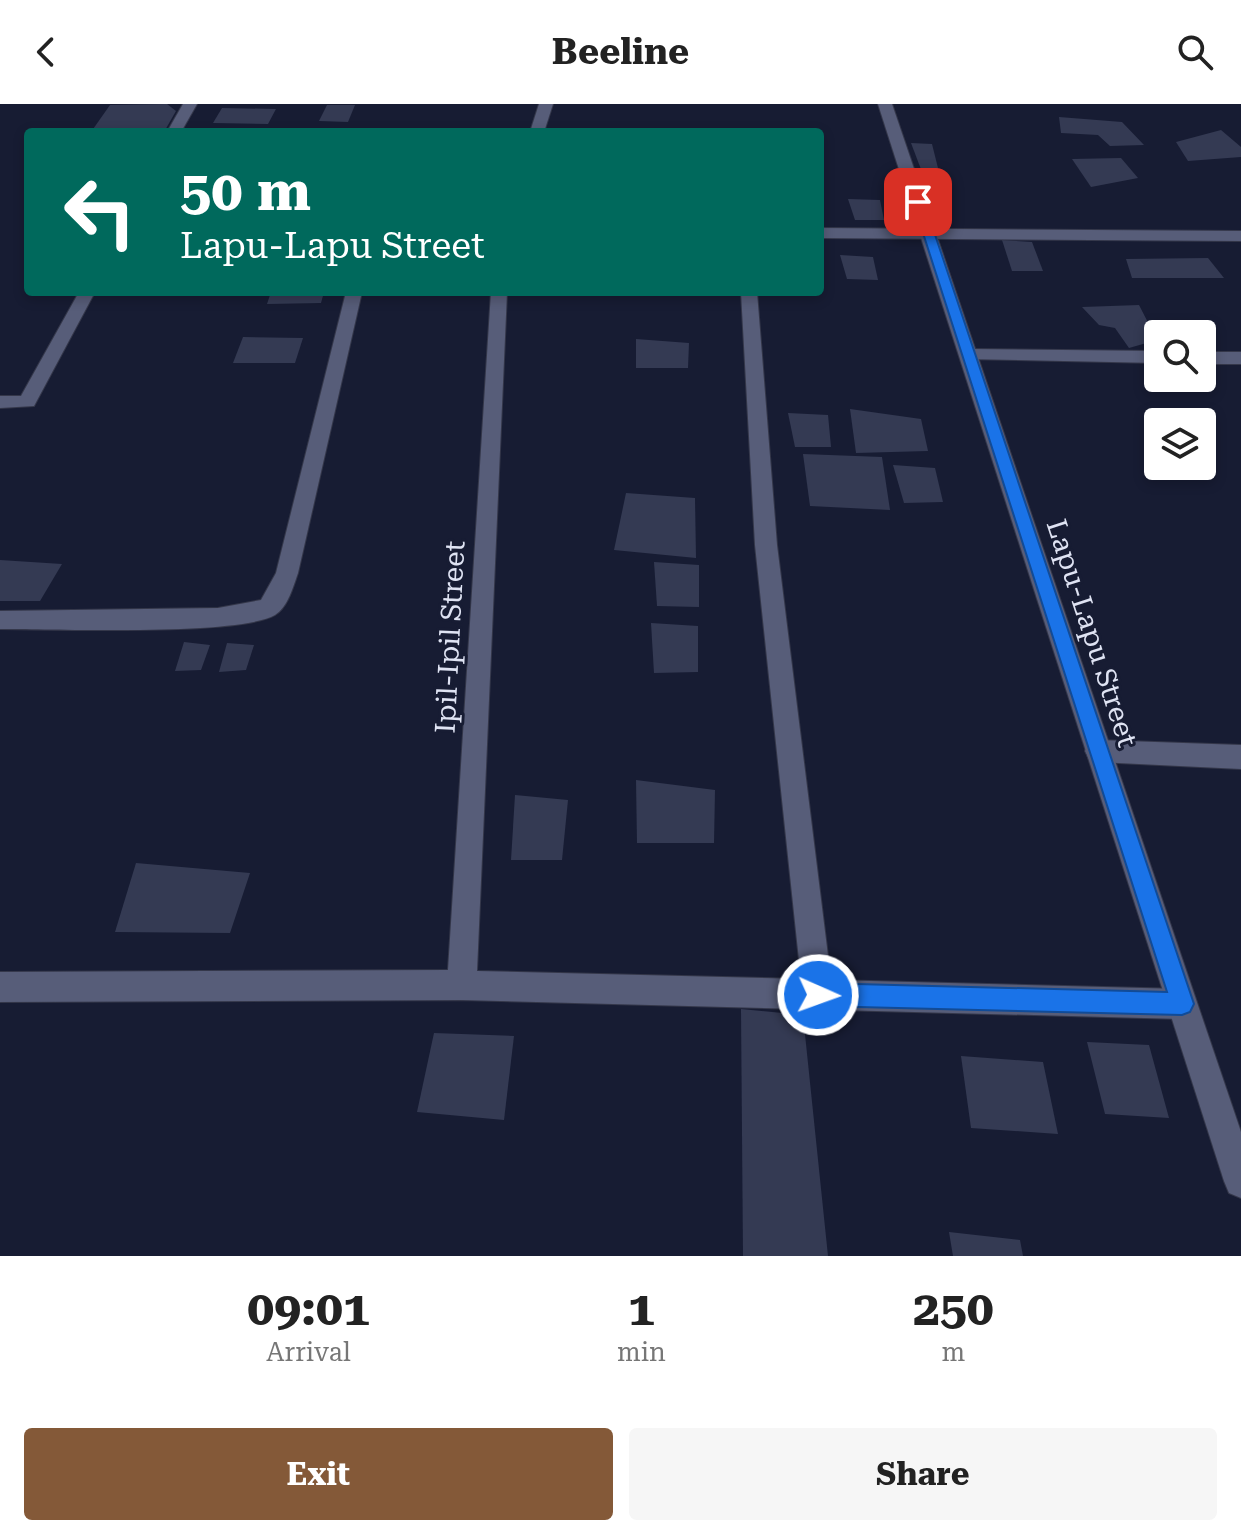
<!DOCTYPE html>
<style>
body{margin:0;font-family:"Roboto Serif",serif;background:#f6f6f6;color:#222;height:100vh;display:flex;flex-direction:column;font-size:30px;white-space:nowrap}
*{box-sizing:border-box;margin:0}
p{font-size:26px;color:#767676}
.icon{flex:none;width:44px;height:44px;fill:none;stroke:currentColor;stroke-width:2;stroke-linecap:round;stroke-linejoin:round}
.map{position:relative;height:1152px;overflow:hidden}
.panel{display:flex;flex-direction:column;background:#fff;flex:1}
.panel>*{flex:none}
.banner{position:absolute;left:24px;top:24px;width:800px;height:168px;border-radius:8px;box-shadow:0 4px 12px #0003;background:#00695c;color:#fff;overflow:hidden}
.buttons{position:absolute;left:1144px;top:216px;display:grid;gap:16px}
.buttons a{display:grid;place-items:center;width:72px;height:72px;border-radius:8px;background:#fff;box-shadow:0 4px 12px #0003;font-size:40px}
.pin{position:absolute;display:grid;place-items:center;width:68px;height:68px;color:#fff;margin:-34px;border-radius:16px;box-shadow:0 4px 12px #0006}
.me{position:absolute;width:88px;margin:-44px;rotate:92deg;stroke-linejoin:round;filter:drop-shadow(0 0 6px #0008)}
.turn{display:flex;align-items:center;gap:28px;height:168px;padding:0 24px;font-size:36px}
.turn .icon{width:104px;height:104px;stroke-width:2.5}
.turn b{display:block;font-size:56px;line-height:68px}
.eta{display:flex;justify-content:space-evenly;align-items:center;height:136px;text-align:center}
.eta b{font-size:48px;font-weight:700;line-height:56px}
.primary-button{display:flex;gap:16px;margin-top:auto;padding:16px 24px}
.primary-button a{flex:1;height:92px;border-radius:8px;background:#845938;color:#fff;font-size:32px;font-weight:700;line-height:92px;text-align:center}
.primary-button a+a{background:#f6f6f6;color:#222}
header{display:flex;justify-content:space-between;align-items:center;height:104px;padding:0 24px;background:#fff;font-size:36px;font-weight:700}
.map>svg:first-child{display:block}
.building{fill:#343a53}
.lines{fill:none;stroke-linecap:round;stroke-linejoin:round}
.street-casing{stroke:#34374a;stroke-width:2}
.secondary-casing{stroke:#34374a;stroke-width:2}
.street{fill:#575d79;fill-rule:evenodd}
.secondary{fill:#575d79;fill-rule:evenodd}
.route{fill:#1a73e8;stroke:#114b97;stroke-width:2}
.labels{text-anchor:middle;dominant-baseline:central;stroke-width:6;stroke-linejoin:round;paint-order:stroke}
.street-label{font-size:28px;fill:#dfe3f3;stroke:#171c33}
</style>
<header><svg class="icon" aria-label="back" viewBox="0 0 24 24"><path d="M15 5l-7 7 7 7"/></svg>Beeline<svg class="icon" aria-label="search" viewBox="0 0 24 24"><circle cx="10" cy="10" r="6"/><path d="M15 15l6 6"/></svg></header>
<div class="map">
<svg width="1241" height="1152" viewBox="0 0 1241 1152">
<rect width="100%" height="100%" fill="#171c33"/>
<g class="building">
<polygon points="167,0 176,7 164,28 91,28 110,1"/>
<polygon points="327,1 355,1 348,18 319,17"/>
<polygon points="222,4 276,5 268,20 213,19"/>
<polygon points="1059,13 1122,18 1144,41 1110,42 1098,31 1061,29"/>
<polygon points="1221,26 1241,43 1241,53 1188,57 1176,38"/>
<polygon points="911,39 932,40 939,68 922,68"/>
<polygon points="1121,54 1138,74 1091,83 1072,55"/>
<polygon points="848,95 880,96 884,116 855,116"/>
<polygon points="1002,136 1032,138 1043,167 1012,167"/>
<polygon points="840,151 873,153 878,176 847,175"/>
<polygon points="1208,154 1224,174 1132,174 1126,155"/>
<polygon points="271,188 324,188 321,199 267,200"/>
<polygon points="1139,201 1157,236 1129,244 1115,224 1099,221 1082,203"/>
<polygon points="243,233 303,234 295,259 233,259"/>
<polygon points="636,235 689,239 688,264 636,264"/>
<polygon points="850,305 921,315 928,347 856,349"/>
<polygon points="788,309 828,311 831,343 795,343"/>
<polygon points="803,350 882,353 890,406 810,402"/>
<polygon points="893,361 935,364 943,398 904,399"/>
<polygon points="626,389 695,394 696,454 614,446"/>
<polygon points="0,456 62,460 40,497 0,497"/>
<polygon points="654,458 699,461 699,503 657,502"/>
<polygon points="651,519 698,522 698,568 654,569"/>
<polygon points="184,538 210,541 201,566 175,567"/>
<polygon points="227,539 254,541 246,566 219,568"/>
<polygon points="636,676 715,686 714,739 637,739"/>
<polygon points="515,691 568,696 562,756 511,756"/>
<polygon points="136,759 250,769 230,829 115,828"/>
<polygon points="741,905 803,911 828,1152 743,1152"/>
<polygon points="434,929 514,932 504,1016 417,1008"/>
<polygon points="1087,938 1149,941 1169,1014 1105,1010"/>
<polygon points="961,952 1043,958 1058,1030 971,1024"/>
<polygon points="949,1128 1020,1136 1023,1152 953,1152"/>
</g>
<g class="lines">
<defs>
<g id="street">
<polygon points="183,0 197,0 181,28 167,28"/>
<polygon points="539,0 553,0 544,28 530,28"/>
<polygon points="820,124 1241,127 1241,137 820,134"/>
<polygon points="79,188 95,188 34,302 0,304 0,292 21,292"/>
<path d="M 346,188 L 362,188 L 298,469 C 293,483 288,503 275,511 C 239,532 51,525 0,525 L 0,507 L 218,504 L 261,496 L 276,469 Z"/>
<polygon points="491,188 507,188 477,867 801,875 755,441 741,188 757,188 777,441 831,876 1182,885 1193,889 1197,900 1193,911 1182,915 462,896 0,898 0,868 448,866"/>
<polygon points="971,245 1158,247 1158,259 965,255 965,247"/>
<rect x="1202" y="248" width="39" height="12"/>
<polygon points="1098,636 1241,641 1241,665 1098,658 1089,655 1085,647 1089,639"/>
</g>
<polygon id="secondary" points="878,0 892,0 1241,1028 1241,1094 1229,1089 1224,1077"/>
</defs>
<use href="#street" class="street-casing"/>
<use href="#secondary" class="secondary-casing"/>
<use href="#street" class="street"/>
<use href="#secondary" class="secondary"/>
</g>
<polygon class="route" points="918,94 924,98 1194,900 1190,908 1182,911 818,902 810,899 807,891 810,883 818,879 1167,888 913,98"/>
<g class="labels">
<g class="street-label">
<text transform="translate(1092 529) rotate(72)">Lapu-Lapu Street</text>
<text transform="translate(450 533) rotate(-87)">Ipil-Ipil Street</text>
</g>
</g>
</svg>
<div class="buttons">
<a><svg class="icon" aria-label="search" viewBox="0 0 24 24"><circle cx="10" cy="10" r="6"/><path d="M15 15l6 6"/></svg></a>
<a><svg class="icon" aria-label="layers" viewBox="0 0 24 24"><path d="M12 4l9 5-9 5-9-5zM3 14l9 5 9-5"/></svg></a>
</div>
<div class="pin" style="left:918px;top:98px;background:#d93025"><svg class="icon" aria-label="arrive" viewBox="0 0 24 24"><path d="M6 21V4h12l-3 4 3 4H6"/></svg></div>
<svg class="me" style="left:818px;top:891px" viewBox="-20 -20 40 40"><circle r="17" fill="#1a73e8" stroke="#fff" stroke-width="3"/><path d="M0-11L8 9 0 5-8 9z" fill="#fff"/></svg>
<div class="banner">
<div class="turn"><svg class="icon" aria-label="left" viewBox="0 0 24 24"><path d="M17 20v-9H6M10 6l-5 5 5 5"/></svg><div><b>50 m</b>Lapu-Lapu Street</div></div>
</div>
</div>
<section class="panel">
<div class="eta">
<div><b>09:01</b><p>Arrival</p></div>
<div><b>1</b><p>min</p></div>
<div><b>250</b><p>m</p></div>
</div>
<div class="primary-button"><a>Exit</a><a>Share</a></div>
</section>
